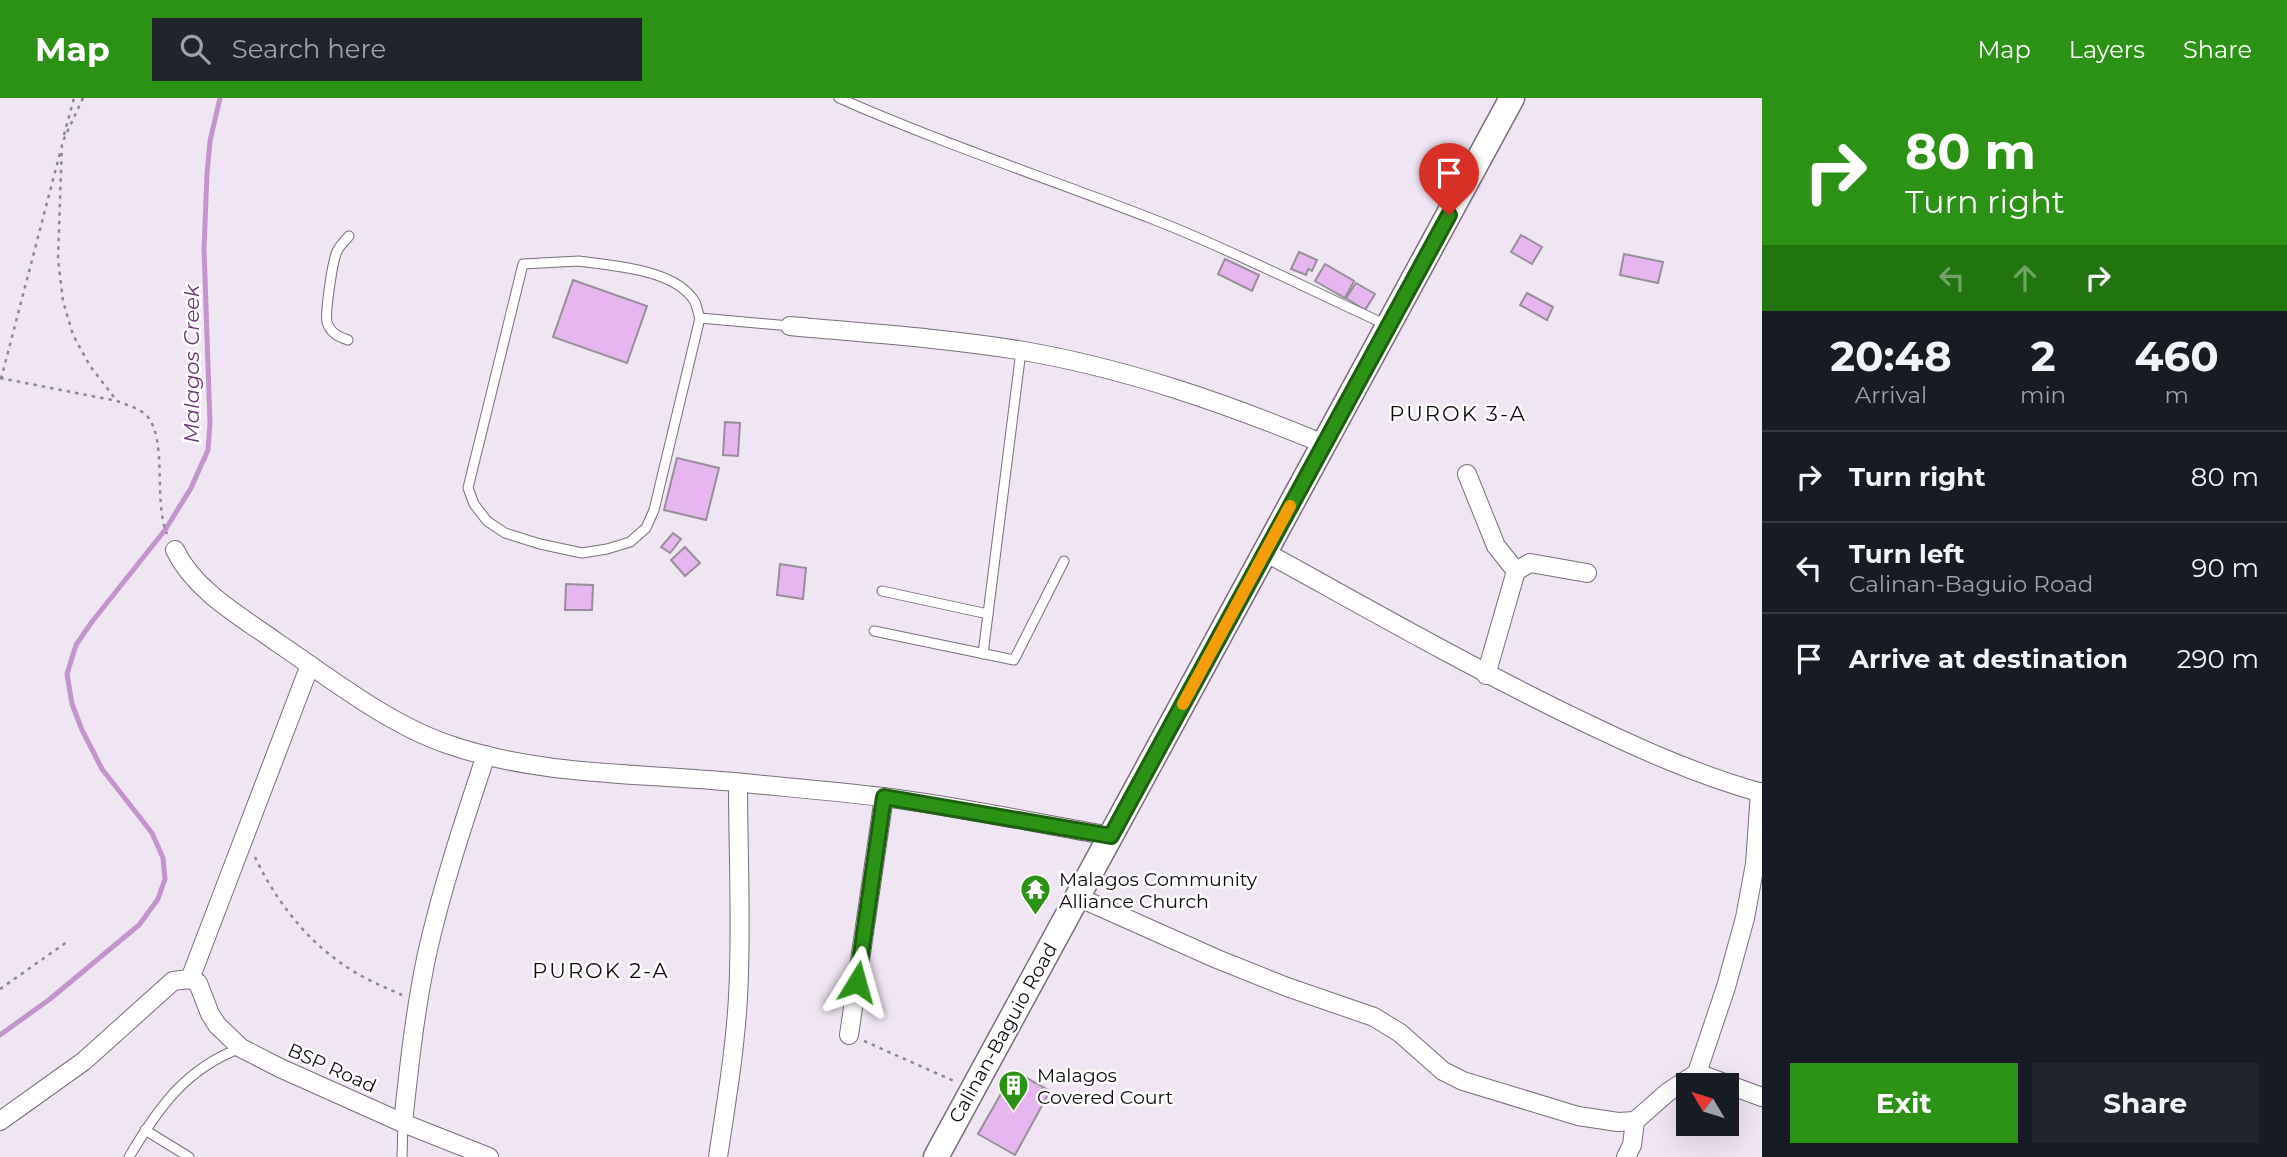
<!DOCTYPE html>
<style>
body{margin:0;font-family:Montserrat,sans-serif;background:#20242c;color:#f1f3f6;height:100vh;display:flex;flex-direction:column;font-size:26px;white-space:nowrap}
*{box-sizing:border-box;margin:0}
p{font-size:23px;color:#9ea1a6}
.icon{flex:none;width:38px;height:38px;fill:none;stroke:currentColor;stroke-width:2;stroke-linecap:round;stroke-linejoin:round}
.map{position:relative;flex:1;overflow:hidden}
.details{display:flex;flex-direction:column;background:#171b24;width:525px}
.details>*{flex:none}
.top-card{background:#2b9215;color:#fff;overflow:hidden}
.needle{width:46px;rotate:308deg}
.controls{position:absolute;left:1676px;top:975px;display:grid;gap:14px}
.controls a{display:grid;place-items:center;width:63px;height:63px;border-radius:0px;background:#171b24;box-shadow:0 7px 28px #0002;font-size:35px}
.pin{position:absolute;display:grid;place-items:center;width:60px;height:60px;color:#fff;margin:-72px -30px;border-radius:50% 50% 50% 0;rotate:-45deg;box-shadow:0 0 7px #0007}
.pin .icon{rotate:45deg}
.me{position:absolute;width:77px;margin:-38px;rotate:8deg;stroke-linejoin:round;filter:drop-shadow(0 0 5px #0008)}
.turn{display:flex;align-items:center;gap:24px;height:147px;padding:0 28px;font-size:32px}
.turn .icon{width:91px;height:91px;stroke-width:2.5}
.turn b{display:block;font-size:49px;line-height:60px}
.lanes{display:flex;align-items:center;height:66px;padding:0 28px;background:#0003;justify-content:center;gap:35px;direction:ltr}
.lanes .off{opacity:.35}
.eta{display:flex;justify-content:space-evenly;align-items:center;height:119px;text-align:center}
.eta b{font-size:42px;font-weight:700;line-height:49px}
.button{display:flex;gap:14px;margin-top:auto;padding:14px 28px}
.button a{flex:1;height:80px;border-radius:0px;background:#2b9215;color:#fff;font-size:28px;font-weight:700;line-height:80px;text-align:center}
.button a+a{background:#20242c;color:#f1f3f6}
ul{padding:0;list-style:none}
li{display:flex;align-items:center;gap:21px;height:91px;padding:0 28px;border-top:2px solid #363941}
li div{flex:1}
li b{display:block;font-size:26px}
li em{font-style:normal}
header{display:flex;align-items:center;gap:42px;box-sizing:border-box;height:98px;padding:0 35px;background:#2b9215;color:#fff}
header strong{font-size:33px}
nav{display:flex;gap:38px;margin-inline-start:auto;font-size:24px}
.search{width:490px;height:63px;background:#20242c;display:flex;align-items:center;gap:18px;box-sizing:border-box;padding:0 24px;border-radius:0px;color:#9ea1a6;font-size:26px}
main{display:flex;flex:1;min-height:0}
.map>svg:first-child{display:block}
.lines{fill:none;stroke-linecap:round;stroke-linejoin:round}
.stream{stroke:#c495cd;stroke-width:5}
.building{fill:#e7b6f0;stroke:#988e9a;stroke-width:2}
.service-casing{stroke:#786e7a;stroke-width:11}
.minor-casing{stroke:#786e7a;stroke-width:20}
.secondary-casing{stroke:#786e7a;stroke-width:27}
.path{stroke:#8e8690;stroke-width:2.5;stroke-dasharray:3.5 5;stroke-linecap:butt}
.service{stroke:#fff;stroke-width:9}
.minor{stroke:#fff;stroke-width:18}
.secondary{stroke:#fff;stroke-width:24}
.route-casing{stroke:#1c5f0e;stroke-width:18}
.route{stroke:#2b9215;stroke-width:12}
.slow{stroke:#f59e0b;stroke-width:12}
.labels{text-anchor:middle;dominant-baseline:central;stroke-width:5;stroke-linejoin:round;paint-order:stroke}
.poi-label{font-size:19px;fill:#0f0b10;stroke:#fff;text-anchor:start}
.street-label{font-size:19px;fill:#0f0b10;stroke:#fff}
.water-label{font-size:21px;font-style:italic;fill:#6b3276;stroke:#fff}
.neighbourhood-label{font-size:21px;letter-spacing:2px;fill:#0f0b10;stroke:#fff}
</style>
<header>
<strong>Map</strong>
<div class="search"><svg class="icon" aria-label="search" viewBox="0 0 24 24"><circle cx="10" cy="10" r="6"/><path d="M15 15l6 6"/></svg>Search here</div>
<nav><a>Map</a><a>Layers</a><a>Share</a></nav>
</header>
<main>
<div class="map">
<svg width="1762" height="1059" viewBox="0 0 1762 1059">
<rect width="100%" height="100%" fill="#f0e5f2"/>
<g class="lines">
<polyline class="stream" points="0,937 50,901 139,827 158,801 165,781 163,760 152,735 102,671 82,632 72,606 67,576 76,547 91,525 165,432 191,390 208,352 210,325 204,151 207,76 210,43 220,0"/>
</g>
<g class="building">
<polygon points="1521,137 1542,149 1532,166 1511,154"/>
<polygon points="1299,154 1317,162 1312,173 1308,171 1306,177 1291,171"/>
<polygon points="1624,156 1663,164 1658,185 1620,177"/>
<polygon points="1225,161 1259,177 1252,193 1218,176"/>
<polygon points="1325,166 1354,183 1345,200 1315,183"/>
<polygon points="573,182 647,208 627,265 553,239"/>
<polygon points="1356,185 1375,196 1365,212 1346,200"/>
<polygon points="1527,195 1553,209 1547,222 1520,207"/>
<polygon points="725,324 740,325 738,358 723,357"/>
<polygon points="677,360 719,370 706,422 664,412"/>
<polygon points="673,435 681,441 670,455 661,449"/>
<polygon points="685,449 700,465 685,478 671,462"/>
<polygon points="780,466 806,470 803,501 777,497"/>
<polygon points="566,486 593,487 592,512 565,512"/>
<polygon points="1014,973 1050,993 1015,1057 978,1036"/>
</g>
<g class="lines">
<defs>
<g id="service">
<path d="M 839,0 C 943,46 1050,81 1155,122 C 1234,153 1310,192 1387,227"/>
<path d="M 579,163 C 613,168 676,171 695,204 C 697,209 698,215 700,220 L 654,412 L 646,430 L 630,444 L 607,451 L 582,455 L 540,446 L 505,435 L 487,423 L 474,406 L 468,390 L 523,166 Z"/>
<polyline points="700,220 790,228"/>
<path d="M 348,242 C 339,239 330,235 327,224 C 325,215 332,167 336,156 C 338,149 344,144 349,138"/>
<polyline points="882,493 988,516"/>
<polyline points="874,533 1014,562 1064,463"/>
<polyline points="983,556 1021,253"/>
<polyline points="145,1032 189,1059"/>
<path d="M 129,1059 C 158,1010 186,970 241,950"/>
<polyline points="402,1059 403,1025"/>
</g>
<g id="minor">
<path d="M 790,228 C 866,235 943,240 1018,252 C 1125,270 1225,305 1324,346"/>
<polyline points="1467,376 1496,448 1516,473"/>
<path d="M 175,452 C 194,492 240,518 275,543 C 327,578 388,626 447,646 C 538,678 639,675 734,684 C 783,689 833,693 882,699 C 958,708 1035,725 1111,738"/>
<path d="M 1265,454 C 1365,509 1463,565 1565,615 C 1629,646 1693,676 1762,695"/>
<polyline points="1486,577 1516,473 1530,465 1587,475"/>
<polyline points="1078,799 1217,861 1287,889 1374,919 1400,935 1443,973 1463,983 1578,1018 1618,1024 1635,1023 1668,994 1697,975 1726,889 1745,820 1755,766 1760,694"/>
<polyline points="190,881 198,885 210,916 217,927 241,950 280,970 403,1025 489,1059"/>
<polyline points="190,881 310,567"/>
<polyline points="849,937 884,699"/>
<polyline points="1697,975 1762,999"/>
<polyline points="0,1023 84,963 173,883 190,881"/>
<path d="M 403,1025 C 409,969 415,912 427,856 C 442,789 464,723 486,657"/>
<path d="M 718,1059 C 726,1006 735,953 738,899 C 742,828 738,756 738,685"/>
<polyline points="1626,1059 1632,1047 1635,1023"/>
</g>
<polyline id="secondary" points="936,1059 1512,0"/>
</defs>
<use href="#service" class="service-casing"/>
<use href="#minor" class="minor-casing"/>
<use href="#secondary" class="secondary-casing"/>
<g class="path">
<polyline points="83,0 62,45 58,161 63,203 73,237 90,268 117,303"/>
<polyline points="64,37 74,0"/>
<path d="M 0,280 L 117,303 C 127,307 139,310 147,318 C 168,342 153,404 167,436"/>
<polyline points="1,281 61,51"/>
<path d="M 255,759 C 274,800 306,842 344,867 C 362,880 382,888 402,897"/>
<polyline points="0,891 67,844"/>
<polyline points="864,943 954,983"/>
</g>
<use href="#service" class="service"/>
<use href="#minor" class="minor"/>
<use href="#secondary" class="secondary"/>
</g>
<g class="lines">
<defs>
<polyline id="route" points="857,884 884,699 1111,738 1449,117"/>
</defs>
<use href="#route" class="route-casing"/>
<use href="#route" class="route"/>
<polyline class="slow" points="1183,606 1290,408"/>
</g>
<defs>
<symbol id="temple-pin" viewBox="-11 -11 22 30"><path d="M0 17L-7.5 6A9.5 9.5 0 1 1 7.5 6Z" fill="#2b9215" stroke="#fff"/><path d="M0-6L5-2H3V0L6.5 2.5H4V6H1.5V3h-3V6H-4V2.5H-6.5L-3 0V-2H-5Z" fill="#fff"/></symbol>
<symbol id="building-pin" viewBox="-11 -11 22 30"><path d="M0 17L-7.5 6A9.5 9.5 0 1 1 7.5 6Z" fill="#2b9215" stroke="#fff"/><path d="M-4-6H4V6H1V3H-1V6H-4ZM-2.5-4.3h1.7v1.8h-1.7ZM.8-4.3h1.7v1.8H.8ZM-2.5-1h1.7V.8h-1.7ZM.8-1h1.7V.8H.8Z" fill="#fff"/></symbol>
</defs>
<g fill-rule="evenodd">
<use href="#temple-pin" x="1018" y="774" width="35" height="47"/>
<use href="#building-pin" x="996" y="970" width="35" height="47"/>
</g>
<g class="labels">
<g class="poi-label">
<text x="1059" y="781">Malagos Community<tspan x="1059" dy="22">Alliance Church</tspan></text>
<text x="1037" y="977">Malagos<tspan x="1037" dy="22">Covered Court</tspan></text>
</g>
<g class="street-label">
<text transform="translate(1003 935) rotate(-61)">Calinan-Baguio Road</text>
<text transform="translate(332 970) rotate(24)">BSP Road</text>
</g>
<g class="water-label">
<text transform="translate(191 266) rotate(-90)">Malagos Creek</text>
</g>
<g class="neighbourhood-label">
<text x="1458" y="315">PUROK 3-A</text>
<text x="601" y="872">PUROK 2-A</text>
</g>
</g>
</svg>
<div class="controls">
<a><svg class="needle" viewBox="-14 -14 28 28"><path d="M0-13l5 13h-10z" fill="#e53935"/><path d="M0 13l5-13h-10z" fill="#9ea1a6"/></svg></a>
</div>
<div class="pin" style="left:1449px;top:117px;background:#d93025"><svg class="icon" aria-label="arrive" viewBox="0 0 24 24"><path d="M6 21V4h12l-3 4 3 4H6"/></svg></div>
<svg class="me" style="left:857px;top:884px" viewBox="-20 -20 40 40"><path d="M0-17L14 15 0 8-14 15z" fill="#2b9215" stroke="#fff" stroke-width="4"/></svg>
</div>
<section class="details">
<div class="top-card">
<div class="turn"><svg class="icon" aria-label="right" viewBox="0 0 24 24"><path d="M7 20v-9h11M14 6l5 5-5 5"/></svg><div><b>80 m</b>Turn right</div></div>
<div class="lanes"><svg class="icon off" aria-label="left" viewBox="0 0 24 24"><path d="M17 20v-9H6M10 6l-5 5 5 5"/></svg><svg class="icon off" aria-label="ahead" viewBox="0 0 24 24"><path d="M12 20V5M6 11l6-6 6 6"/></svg><svg class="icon" aria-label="right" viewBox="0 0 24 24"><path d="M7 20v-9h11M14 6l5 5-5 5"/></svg></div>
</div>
<div class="eta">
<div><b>20:48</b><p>Arrival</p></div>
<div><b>2</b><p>min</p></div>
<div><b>460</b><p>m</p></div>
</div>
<ul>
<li><svg class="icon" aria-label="right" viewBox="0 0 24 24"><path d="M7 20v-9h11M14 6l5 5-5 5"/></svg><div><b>Turn right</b></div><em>80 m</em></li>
<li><svg class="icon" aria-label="left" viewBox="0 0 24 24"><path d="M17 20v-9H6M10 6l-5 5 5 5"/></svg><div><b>Turn left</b><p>Calinan-Baguio Road</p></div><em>90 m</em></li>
<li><svg class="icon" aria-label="arrive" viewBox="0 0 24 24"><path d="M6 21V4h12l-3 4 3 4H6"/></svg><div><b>Arrive at destination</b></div><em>290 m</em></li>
</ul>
<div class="button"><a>Exit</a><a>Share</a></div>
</section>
</main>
